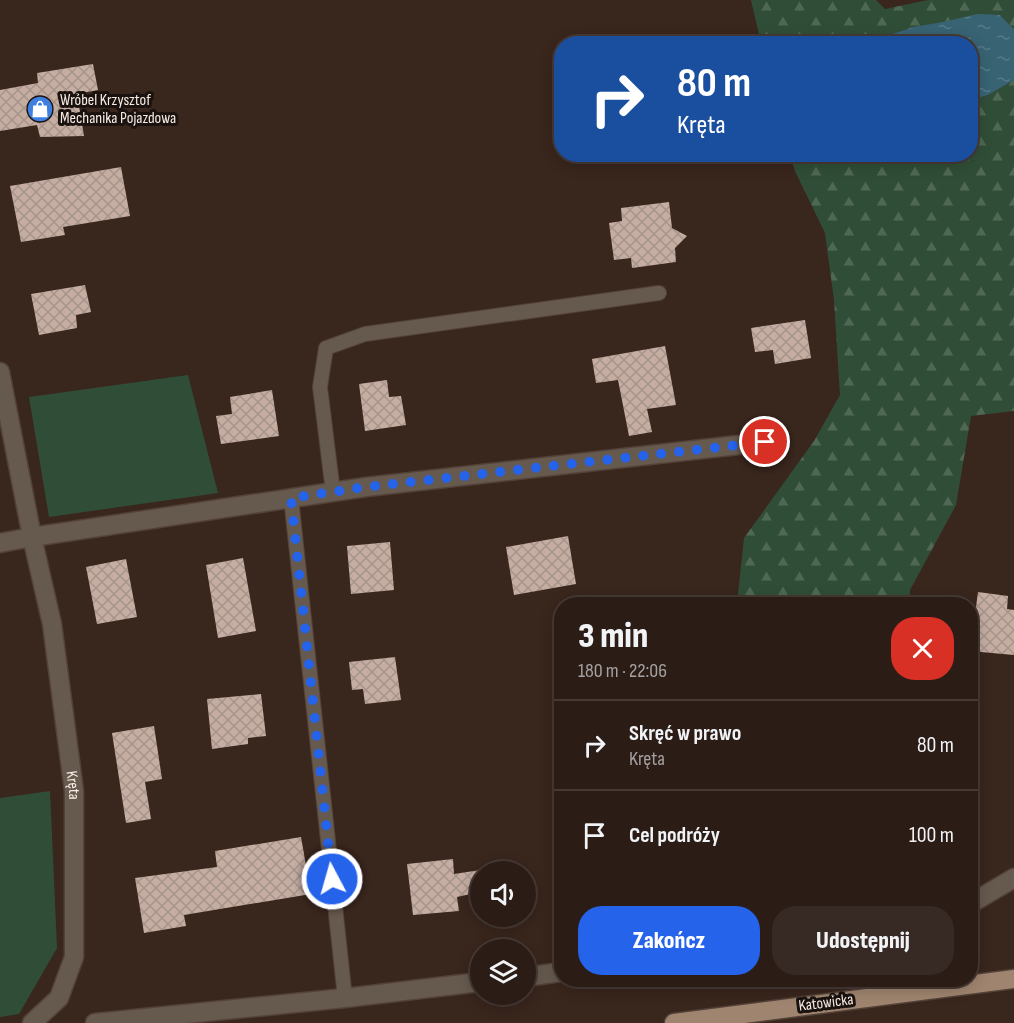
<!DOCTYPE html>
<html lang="pl">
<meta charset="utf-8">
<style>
body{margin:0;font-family:"Sofia Sans Condensed",sans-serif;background:#372923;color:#f1f3f6;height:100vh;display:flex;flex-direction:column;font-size:22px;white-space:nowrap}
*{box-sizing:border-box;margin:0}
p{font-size:20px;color:#a6a1a1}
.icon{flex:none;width:33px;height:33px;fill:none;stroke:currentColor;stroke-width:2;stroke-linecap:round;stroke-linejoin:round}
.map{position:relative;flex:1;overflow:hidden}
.sheet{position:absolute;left:554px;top:597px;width:424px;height:390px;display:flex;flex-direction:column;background:#2b1c16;border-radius:24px;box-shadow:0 3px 15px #0003,0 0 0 2px #473a35}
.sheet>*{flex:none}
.top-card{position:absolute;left:554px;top:36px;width:424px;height:126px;border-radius:24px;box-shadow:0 3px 15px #0003,0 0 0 2px #473a35;background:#1a4fa0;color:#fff;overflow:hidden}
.controls{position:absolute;left:470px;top:861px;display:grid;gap:12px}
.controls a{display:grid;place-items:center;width:66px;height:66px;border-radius:50%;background:#2b1c16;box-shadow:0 3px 15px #0003,0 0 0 2px #473a35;font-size:30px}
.pin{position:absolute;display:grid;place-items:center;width:51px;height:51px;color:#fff;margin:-26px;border:3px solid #fff;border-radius:50%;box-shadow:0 2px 6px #0007}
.me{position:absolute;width:66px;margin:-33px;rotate:354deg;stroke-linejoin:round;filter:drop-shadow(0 0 4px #0008)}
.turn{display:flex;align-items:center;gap:21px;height:126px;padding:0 24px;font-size:27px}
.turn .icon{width:78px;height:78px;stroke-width:2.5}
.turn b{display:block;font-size:42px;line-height:51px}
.round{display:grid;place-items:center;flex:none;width:63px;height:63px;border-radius:24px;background:#372923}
.summary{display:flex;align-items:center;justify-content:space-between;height:102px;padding:0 24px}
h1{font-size:36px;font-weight:800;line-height:45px}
.button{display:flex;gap:12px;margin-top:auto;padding:12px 24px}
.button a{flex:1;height:69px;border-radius:24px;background:#2563eb;color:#fff;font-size:24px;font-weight:800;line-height:69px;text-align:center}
.button a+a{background:#372923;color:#f1f3f6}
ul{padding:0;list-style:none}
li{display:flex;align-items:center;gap:18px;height:90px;padding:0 24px;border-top:2px solid #473a35}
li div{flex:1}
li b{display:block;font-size:22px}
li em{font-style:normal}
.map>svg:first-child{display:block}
.green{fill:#304e37}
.forest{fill:url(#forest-firs)}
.water{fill:url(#water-ripples)}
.building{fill:url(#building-cross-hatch)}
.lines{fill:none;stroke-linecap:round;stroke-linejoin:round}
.service-casing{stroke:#544239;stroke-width:16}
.minor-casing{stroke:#544239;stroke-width:21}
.primary-casing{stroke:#544239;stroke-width:21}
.service{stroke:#66594e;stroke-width:14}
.minor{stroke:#66594e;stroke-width:18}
.primary{stroke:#9f856f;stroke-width:18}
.route{stroke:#2563eb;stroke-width:10;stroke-dasharray:0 18}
.labels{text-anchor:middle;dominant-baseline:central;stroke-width:6;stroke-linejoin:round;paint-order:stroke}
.poi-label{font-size:16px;fill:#f9ece6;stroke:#1a120e;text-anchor:start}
.street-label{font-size:16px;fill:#f9ece6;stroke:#1a120e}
</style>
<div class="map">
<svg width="1014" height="1023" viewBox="0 0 1014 1023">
<defs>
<pattern id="forest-firs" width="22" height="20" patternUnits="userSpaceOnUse" patternTransform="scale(1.5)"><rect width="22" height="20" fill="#304e37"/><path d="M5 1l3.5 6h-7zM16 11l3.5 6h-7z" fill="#4f6854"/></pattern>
<pattern id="water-ripples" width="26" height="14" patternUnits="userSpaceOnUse" patternTransform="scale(1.5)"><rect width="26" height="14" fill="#386373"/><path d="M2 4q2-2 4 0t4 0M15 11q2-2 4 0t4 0" fill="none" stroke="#567a87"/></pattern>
<pattern id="building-cross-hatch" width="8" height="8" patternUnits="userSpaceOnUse" patternTransform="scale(1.5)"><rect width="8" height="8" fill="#c5ada2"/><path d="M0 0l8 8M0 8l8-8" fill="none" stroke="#a6948b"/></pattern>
</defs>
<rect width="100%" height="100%" fill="#39261d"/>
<g class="green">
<polygon points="188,375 218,493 49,517 29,397"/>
<polygon points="50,791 57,948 19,1014 0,1017 0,798"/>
</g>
<g class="forest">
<polygon points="751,0 876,0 885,9 928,0 1014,0 1014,29 1000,15 913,27 880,38 880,43 761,43"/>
<polygon points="1014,80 1014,411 971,416 956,505 910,590 910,604 737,604 744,538 814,441 840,395 834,300 825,233 795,171 790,155 970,154 971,100 988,95"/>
</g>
<polygon class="water" points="978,14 1000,15 1014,29 1014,80 988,95 971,100 970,44 880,43 880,38 913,27 943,22"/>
<g class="building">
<polygon points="93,64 98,90 77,94 84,136 40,137 37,125 0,131 0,90 38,83 37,73"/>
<polygon points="121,167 130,216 63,227 65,235 21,242 10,186"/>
<polygon points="669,202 672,228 687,236 675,248 676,262 632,268 631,258 614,260 609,223 622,221 621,208"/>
<polygon points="85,285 91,312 76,315 77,328 39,335 31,294"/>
<polygon points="805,320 811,358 775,364 773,350 755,352 751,328"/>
<polygon points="665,346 676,405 647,409 652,432 629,436 618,380 596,383 592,359"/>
<polygon points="387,380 389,397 401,396 406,425 365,431 359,384"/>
<polygon points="272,390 279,436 221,444 216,416 232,414 230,397"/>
<polygon points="568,536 576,584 514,595 506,547"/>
<polygon points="390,542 394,590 351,594 347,546"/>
<polygon points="243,558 256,631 218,638 206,565"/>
<polygon points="126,559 137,617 97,624 86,567"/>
<polygon points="978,592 1008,596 1007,609 1014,610 1014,655 970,651 970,607 976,607"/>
<polygon points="395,657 401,700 365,704 363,689 352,690 349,662"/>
<polygon points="261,694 266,736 248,738 248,744 212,749 207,699"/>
<polygon points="154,726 162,779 145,782 151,819 126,823 112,733"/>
<polygon points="301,837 311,894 184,915 186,926 144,933 135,878 217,867 215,851"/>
<polygon points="453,859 454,874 513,865 514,872 480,872 480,892 457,897 459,911 413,915 407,864"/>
</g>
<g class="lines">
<defs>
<g id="service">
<polyline points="333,492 320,387 326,348 365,334 659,293"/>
<polyline points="291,498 345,998"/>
</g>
<g id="minor">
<path id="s1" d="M 0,372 L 32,537 L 52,624 L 74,791 L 74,957 L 59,998 L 32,1023"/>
<polyline points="0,543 32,537 366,487 765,442"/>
<polyline points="970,904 1014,878"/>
<polyline points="525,977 561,972"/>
<polyline points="95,1023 345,998 480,982"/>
</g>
<polyline id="primary" points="674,1023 1014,979"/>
</defs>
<use href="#service" class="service-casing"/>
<use href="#minor" class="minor-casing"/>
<use href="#primary" class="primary-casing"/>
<use href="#service" class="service"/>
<use href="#minor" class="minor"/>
<use href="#primary" class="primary"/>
</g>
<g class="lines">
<polyline class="route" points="332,879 291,498 366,487 765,442"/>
</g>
<defs>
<symbol id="shop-disc" viewBox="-11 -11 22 22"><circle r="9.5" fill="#3f7fe0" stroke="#1a120e"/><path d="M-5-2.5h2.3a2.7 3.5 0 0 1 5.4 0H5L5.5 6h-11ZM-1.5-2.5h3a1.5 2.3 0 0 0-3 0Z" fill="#fff"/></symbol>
</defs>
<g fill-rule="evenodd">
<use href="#shop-disc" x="25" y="94" width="30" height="30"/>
</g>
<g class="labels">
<g class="poi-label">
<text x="60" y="100">Wróbel Krzysztof<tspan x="60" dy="18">Mechanika Pojazdowa</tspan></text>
</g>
<g class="street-label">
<text stroke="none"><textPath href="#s1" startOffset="420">Kręta</textPath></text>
<text transform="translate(826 1003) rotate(-7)">Katowicka</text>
</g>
</g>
</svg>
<div class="controls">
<a><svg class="icon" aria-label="sound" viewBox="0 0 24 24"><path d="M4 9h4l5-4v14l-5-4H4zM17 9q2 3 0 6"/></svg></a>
<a><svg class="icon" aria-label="layers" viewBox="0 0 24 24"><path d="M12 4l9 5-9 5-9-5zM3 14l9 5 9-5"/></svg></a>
</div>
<div class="pin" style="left:765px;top:442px;background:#d93025"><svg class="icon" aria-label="arrive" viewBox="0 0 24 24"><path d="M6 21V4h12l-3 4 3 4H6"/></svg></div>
<svg class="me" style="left:332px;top:879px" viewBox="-20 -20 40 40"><circle r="17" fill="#2563eb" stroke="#fff" stroke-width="3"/><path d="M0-11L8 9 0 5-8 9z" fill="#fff"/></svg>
<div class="top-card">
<div class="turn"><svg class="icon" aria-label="right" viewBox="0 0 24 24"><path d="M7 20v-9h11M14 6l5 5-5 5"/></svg><div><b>80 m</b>Kręta</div></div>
</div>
<section class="sheet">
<div class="summary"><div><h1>3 min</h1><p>180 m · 22:06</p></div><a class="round" style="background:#d93025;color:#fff"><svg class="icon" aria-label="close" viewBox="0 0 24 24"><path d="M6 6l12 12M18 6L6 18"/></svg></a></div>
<ul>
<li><svg class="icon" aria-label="right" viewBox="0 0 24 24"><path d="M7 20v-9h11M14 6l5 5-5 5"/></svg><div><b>Skręć w prawo</b><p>Kręta</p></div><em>80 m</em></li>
<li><svg class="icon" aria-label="arrive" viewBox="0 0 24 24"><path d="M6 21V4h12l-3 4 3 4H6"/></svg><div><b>Cel podróży</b></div><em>100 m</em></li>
</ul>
<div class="button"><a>Zakończ</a><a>Udostępnij</a></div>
</section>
</div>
